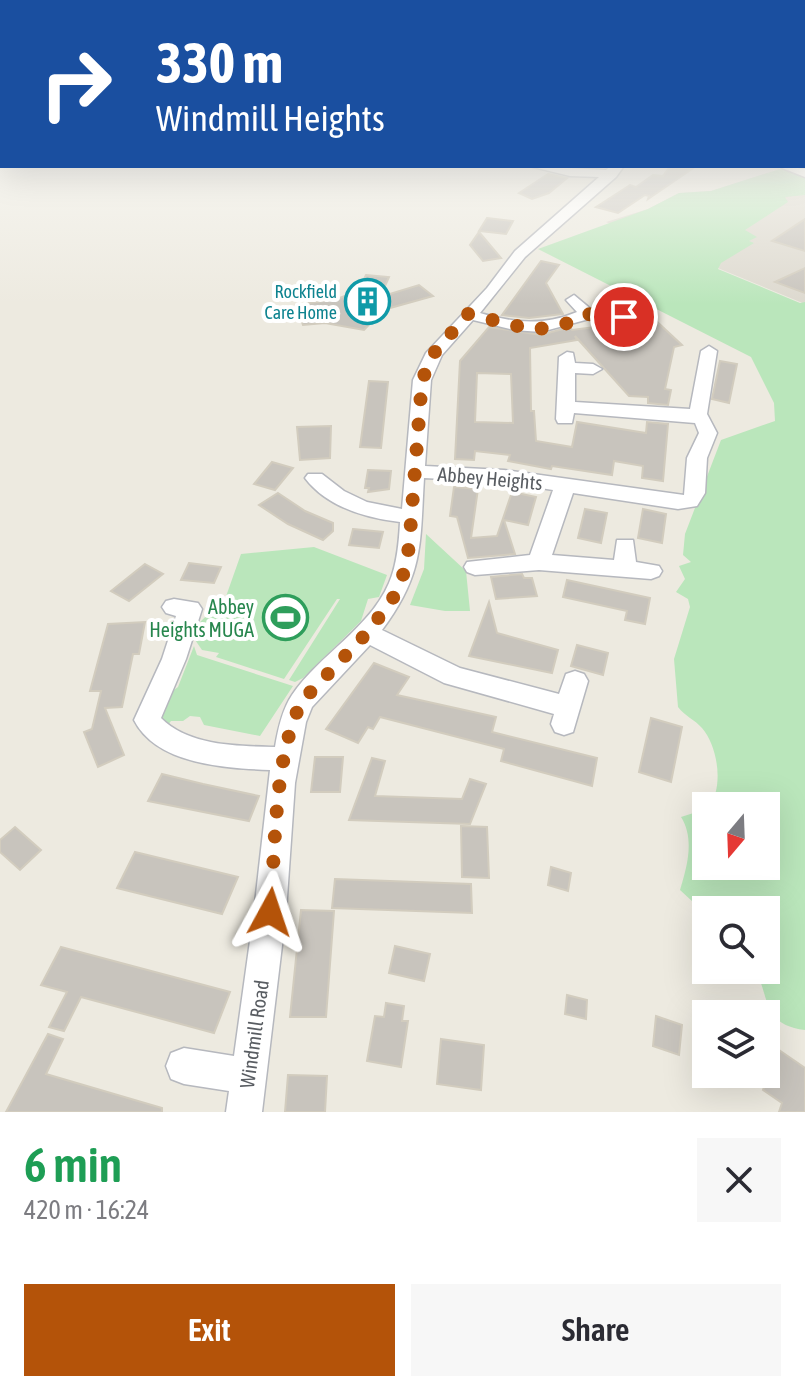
<!DOCTYPE html>
<meta charset="utf-8">
<style>
body{margin:0;font-family:"Asap Condensed",sans-serif;background:#f7f7f7;color:#2b2b33;height:100vh;display:flex;flex-direction:column;font-size:30px;white-space:nowrap}
*{box-sizing:border-box;margin:0}
p{font-size:26px;color:#7c7c81}
.icon{flex:none;width:44px;height:44px;fill:none;stroke:currentColor;stroke-width:2;stroke-linecap:round;stroke-linejoin:round}
.map{position:relative;height:1112px;overflow:hidden}
.panel{display:flex;flex-direction:column;background:#fff;flex:1}
.panel>*{flex:none}
.banner{position:absolute;left:0px;top:0px;width:806px;height:168px;box-shadow:0 8px 32px #0002;background:#1a4fa0;color:#fff;overflow:hidden}
.needle{width:52px;rotate:199deg}
.buttons{position:absolute;left:692px;top:792px;display:grid;gap:16px}
.buttons a{display:grid;place-items:center;width:88px;height:88px;border-radius:0px;background:#fff;box-shadow:0 8px 32px #0002;font-size:40px}
.pin{position:absolute;display:grid;place-items:center;width:68px;height:68px;color:#fff;margin:-34px;border:4px solid #fff;border-radius:50%;box-shadow:0 2px 8px #0007}
.me{position:absolute;width:88px;margin:-44px;rotate:5deg;stroke-linejoin:round;filter:drop-shadow(0 0 6px #0008)}
.turn{display:flex;align-items:center;gap:28px;height:168px;padding:0 24px;font-size:36px}
.turn .icon{width:104px;height:104px;stroke-width:2.5}
.turn b{display:block;font-size:56px;line-height:68px}
.round{display:grid;place-items:center;flex:none;width:84px;height:84px;border-radius:0px;background:#f7f7f7}
.overview{display:flex;align-items:center;justify-content:space-between;height:136px;padding:0 24px}
h1{font-size:48px;font-weight:600;line-height:60px;color:#1e9e55}
.button{display:flex;gap:16px;margin-top:auto;padding:16px 24px}
.button a{flex:1;height:92px;border-radius:0px;background:#b45309;color:#fff;font-size:32px;font-weight:600;line-height:92px;text-align:center}
.button a+a{background:#f7f7f7;color:#2b2b33}
.map>svg:first-child{display:block}
.education{fill:#ddd9cf}
.green{fill:#bae6bb}
.building{fill:#c8c4bd;stroke:#d2ccbe;stroke-width:2;fill-rule:evenodd}
.lines{fill:none;stroke-linecap:round;stroke-linejoin:round}
.minor-casing{stroke:#b6b8be;stroke-width:3}
.minor{fill:#fff;fill-rule:evenodd}
.route{stroke:#b45309;stroke-width:14;stroke-dasharray:0 25.2}
.labels{text-anchor:middle;dominant-baseline:central;stroke-width:8;stroke-linejoin:round;paint-order:stroke}
.far-culture-label{font-size:18px;fill:#0d838f;stroke:#fff;text-anchor:end}
.street-label{font-size:20px;fill:#595d62;stroke:#fff}
.leisure-label{font-size:20px;fill:#27864d;stroke:#fff;text-anchor:end}
</style>
<div class="map">
<svg width="805" height="1112" viewBox="0 0 805 1112">
<rect width="100%" height="100%" fill="#edeae0"/>
<polygon class="education" points="783,168 805,175 805,304 606,222 648,209 679,193 711,191"/>
<g class="green">
<path d="M 783,168 L 805,175 L 805,195 L 785,197 L 788,202 L 745,230 L 757,237 L 749,241 L 754,243 L 721,263 L 718,269 L 800,303 L 805,302 L 805,1030 C 761,1025 770,995 755,970 L 766,970 L 766,910 L 706,910 L 706,914 L 680,890 C 687,867 695,839 681,817 L 706,809 L 706,866 L 766,866 L 766,806 L 709,806 C 724,788 718,746 702,728 C 695,720 685,716 678,707 L 674,659 L 690,607 L 688,599 L 676,592 L 685,579 L 679,566 L 691,562 L 683,555 L 685,534 L 721,440 L 775,421 L 774,403 L 751,357 L 538,249 L 648,209 L 679,193 L 711,191 Z"/>
<polygon points="426,534 466,571 470,611 445,611 410,605 424,569"/>
<path d="M 314,547 L 387,575 L 379,597 L 368,599 L 361,621 L 303,678 L 295,682 L 289,680 L 340,599 L 337,599 L 284,679 L 216,657 L 219,653 L 202,650 L 191,634 C 197,624 214,607 224,602 L 241,554 Z"/>
<polygon points="194,646 197,655 293,686 260,736 204,725 200,717 190,716 183,721 171,721 167,726 160,720 167,695 178,687"/>
</g>
<g class="building">
<polygon points="670,166 692,169 648,199 649,196 645,195 618,213 596,207 630,185 636,187 653,175 663,176"/>
<polygon points="548,174 567,178 549,193 532,199 519,193"/>
<polygon points="487,218 513,221 506,234 479,231"/>
<polygon points="805,219 805,251 772,241"/>
<polygon points="479,232 501,258 483,261 470,245"/>
<polygon points="541,261 559,265 546,283 563,314 529,318 502,315"/>
<polygon points="805,268 805,293 775,282"/>
<polygon points="366,275 389,277 380,297 419,285 433,296 383,310 364,330 325,323 303,325 296,305 337,299 358,291"/>
<path d="M 653,318 L 682,345 L 674,347 L 665,389 L 671,390 L 668,405 L 648,403 L 648,397 L 629,396 L 575,336 L 577,340 L 530,348 L 531,411 L 534,411 L 536,441 L 572,447 L 577,422 L 646,433 L 647,422 L 668,424 L 663,481 L 642,478 L 643,466 L 614,461 L 612,475 L 552,466 L 551,469 L 508,461 L 510,455 L 475,451 L 474,460 L 455,459 L 460,361 L 489,327 L 541,335 L 570,327 L 572,330 L 595,327 L 597,323 L 624,325 ZM 477,373 L 511,374 L 513,423 L 475,422 Z"/>
<polygon points="720,361 737,364 729,403 712,399"/>
<polygon points="369,381 388,382 381,448 360,447"/>
<polygon points="331,426 330,458 300,460 297,427"/>
<polygon points="272,462 293,468 275,490 254,484"/>
<polygon points="368,470 391,471 389,489 368,492 369,488 365,488"/>
<polygon points="454,487 478,489 471,538 497,536 512,492 536,497 528,525 504,520 515,554 468,558 457,517 450,516"/>
<polygon points="278,493 305,511 333,523 333,531 323,540 288,524 259,505"/>
<polygon points="585,509 607,513 601,543 578,538"/>
<polygon points="643,509 666,514 662,543 638,538"/>
<polygon points="353,529 383,532 379,548 349,545"/>
<polygon points="189,563 221,567 214,583 181,580"/>
<polygon points="145,564 163,574 129,601 111,591"/>
<polygon points="522,574 524,578 532,578 537,596 496,599 491,577"/>
<polygon points="567,580 650,598 645,624 625,620 627,611 563,597"/>
<polygon points="489,602 497,633 558,650 552,673 469,656"/>
<polygon points="145,622 139,654 133,654 122,707 105,708 124,755 98,767 84,732 92,729 101,691 90,691 108,624"/>
<polygon points="577,645 608,653 603,675 571,666"/>
<polygon points="374,663 409,677 397,695 496,717 492,732 597,758 592,786 501,761 504,749 380,717 373,729 368,727 358,743 326,729"/>
<polygon points="651,718 682,727 671,782 639,772"/>
<polygon points="315,757 343,757 340,792 311,792"/>
<polygon points="372,758 385,761 375,796 462,799 470,779 486,784 470,824 349,820"/>
<polygon points="162,774 203,784 259,796 249,821 148,801"/>
<polygon points="461,826 487,827 489,878 462,877"/>
<polygon points="15,827 41,850 20,870 0,852 0,840"/>
<polygon points="135,852 238,877 222,914 117,888"/>
<polygon points="551,867 571,873 568,891 548,885"/>
<polygon points="335,879 471,884 472,913 332,908"/>
<polygon points="301,910 334,911 326,1017 290,1017"/>
<polygon points="395,946 430,954 424,981 389,973"/>
<polygon points="61,947 230,992 214,1033 81,997 64,1031 49,1027 67,992 41,985"/>
<polygon points="567,995 587,1000 586,1019 565,1014"/>
<polygon points="386,1003 404,1006 402,1021 408,1021 401,1067 367,1061 375,1016 384,1017"/>
<polygon points="656,1016 682,1025 679,1055 653,1046"/>
<polygon points="48,1034 63,1039 46,1074 162,1108 162,1112 6,1112"/>
<polygon points="441,1039 484,1045 481,1090 437,1084"/>
<polygon points="779,1050 805,1068 805,1112 779,1112 782,1103 763,1090"/>
<polygon points="288,1075 327,1076 325,1112 285,1112"/>
</g>
<g class="lines">
<defs>
<g id="minor">
<path d="M 529,166 L 606,170 L 611,166 L 624,166 L 616,177 L 525,257 L 480,313 C 514,323 544,326 577,312 L 566,300 L 574,295 L 592,310 L 624,312 L 632,317 L 624,322 L 589,319 L 541,332 L 514,330 L 473,320 L 442,355 L 431,380 L 425,466 L 504,470 L 684,495 L 687,458 L 699,433 L 695,423 L 574,413 L 572,423 L 558,423 L 556,419 L 559,357 L 567,352 L 573,353 L 575,363 L 593,364 L 602,369 L 593,374 L 575,373 L 575,402 L 690,409 L 701,351 L 709,346 L 717,351 L 707,414 L 717,433 L 707,458 L 705,493 L 697,506 L 678,509 L 573,493 L 552,555 L 614,560 L 617,540 L 633,540 L 636,562 L 659,566 L 662,571 L 659,576 L 651,579 L 539,570 L 475,575 L 467,572 L 464,567 L 467,562 L 530,555 L 553,490 L 504,482 L 424,478 C 420,544 424,574 382,630 L 460,668 L 559,694 L 566,674 L 575,671 L 584,674 L 588,681 L 573,732 L 564,735 L 555,732 L 551,724 L 554,714 L 444,683 L 370,645 L 312,707 L 306,722 L 295,783 L 286,912 L 262,1112 L 226,1112 L 229,1091 L 184,1084 L 171,1079 L 166,1066 L 171,1053 L 184,1048 L 234,1056 L 254,912 L 270,770 C 226,768 157,765 134,720 L 162,659 L 176,616 L 166,613 L 162,607 L 166,601 L 174,599 L 198,603 L 202,609 L 186,659 L 161,718 C 189,746 237,746 275,747 C 278,729 282,710 292,695 C 320,654 369,629 389,583 C 397,565 399,542 400,522 C 366,518 327,507 305,478 L 308,474 L 322,474 L 344,491 L 367,502 L 402,509 L 413,380 L 426,353 L 487,288 L 515,251 L 599,177 L 570,176 Z"/>
<polygon points="780,166 805,169 805,177 782,168"/>
</g>
</defs>
<use href="#minor" class="minor-casing"/>
<use href="#minor" class="minor"/>
</g>
<linearGradient id="sky" x2="0" y2="1"><stop stop-color="#8ac0f1"/><stop offset="0.49" stop-color="#f7f6f1"/><stop offset="1" stop-color="#f7f6f1" stop-opacity="0"/></linearGradient>
<rect width="805" height="304" fill="url(#sky)"/>
<g class="lines">
<path class="route" d="M 270,912 C 276,848 273,758 302,701 L 367,633 L 392,600 L 402,580 L 409,547 L 422,380 L 434,353 L 468,314 L 534,330 L 565,324 L 587,314 L 624,317"/>
</g>
<defs>
<symbol id="building-ring" viewBox="-11 -11 22 22"><circle r="9.5" fill="#fff" stroke="#0f9aa8" stroke-width="1.5"/><path d="M-4-6H4V6H1V3H-1V6H-4ZM-2.5-4.3h1.7v1.8h-1.7ZM.8-4.3h1.7v1.8H.8ZM-2.5-1h1.7V.8h-1.7ZM.8-1h1.7V.8H.8Z" fill="#0f9aa8"/></symbol>
<symbol id="stadium-ring" viewBox="-11 -11 22 22"><circle r="9.5" fill="#fff" stroke="#2e9e5b" stroke-width="1.5"/><path d="M0-5a6.5 5 0 1 0 0 10a6.5 5 0 1 0 0-10ZM-3.5-1.8h7v3.6h-7Z" fill="#2e9e5b"/></symbol>
</defs>
<g fill-rule="evenodd">
<use href="#building-ring" x="342" y="276" width="51" height="51"/>
<use href="#stadium-ring" x="260" y="592" width="51" height="51"/>
</g>
<g class="labels">
<g class="far-culture-label">
<text x="337" y="291">Rockfield<tspan x="337" dy="21">Care Home</tspan></text>
</g>
<g class="street-label">
<text transform="translate(490 478) rotate(5)">Abbey Heights</text>
<text transform="translate(254 1034) rotate(-82)">Windmill Road</text>
</g>
<g class="leisure-label">
<text x="254" y="606">Abbey<tspan x="254" dy="23">Heights MUGA</tspan></text>
</g>
</g>
</svg>
<div class="buttons">
<a><svg class="needle" viewBox="-14 -14 28 28"><path d="M0-13l5 13h-10z" fill="#e53935"/><path d="M0 13l5-13h-10z" fill="#7c7c81"/></svg></a>
<a><svg class="icon" aria-label="search" viewBox="0 0 24 24"><circle cx="10" cy="10" r="6"/><path d="M15 15l6 6"/></svg></a>
<a><svg class="icon" aria-label="layers" viewBox="0 0 24 24"><path d="M12 4l9 5-9 5-9-5zM3 14l9 5 9-5"/></svg></a>
</div>
<div class="pin" style="left:624px;top:317px;background:#d93025"><svg class="icon" aria-label="arrive" viewBox="0 0 24 24"><path d="M6 21V4h12l-3 4 3 4H6"/></svg></div>
<svg class="me" style="left:270px;top:912px" viewBox="-20 -20 40 40"><path d="M0-17L14 15 0 8-14 15z" fill="#b45309" stroke="#fff" stroke-width="4"/></svg>
<div class="banner">
<div class="turn"><svg class="icon" aria-label="right" viewBox="0 0 24 24"><path d="M7 20v-9h11M14 6l5 5-5 5"/></svg><div><b>330 m</b>Windmill Heights</div></div>
</div>
</div>
<section class="panel">
<div class="overview"><div><h1>6 min</h1><p>420 m · 16:24</p></div><a class="round"><svg class="icon" aria-label="close" viewBox="0 0 24 24"><path d="M6 6l12 12M18 6L6 18"/></svg></a></div>
<div class="button"><a>Exit</a><a>Share</a></div>
</section>
